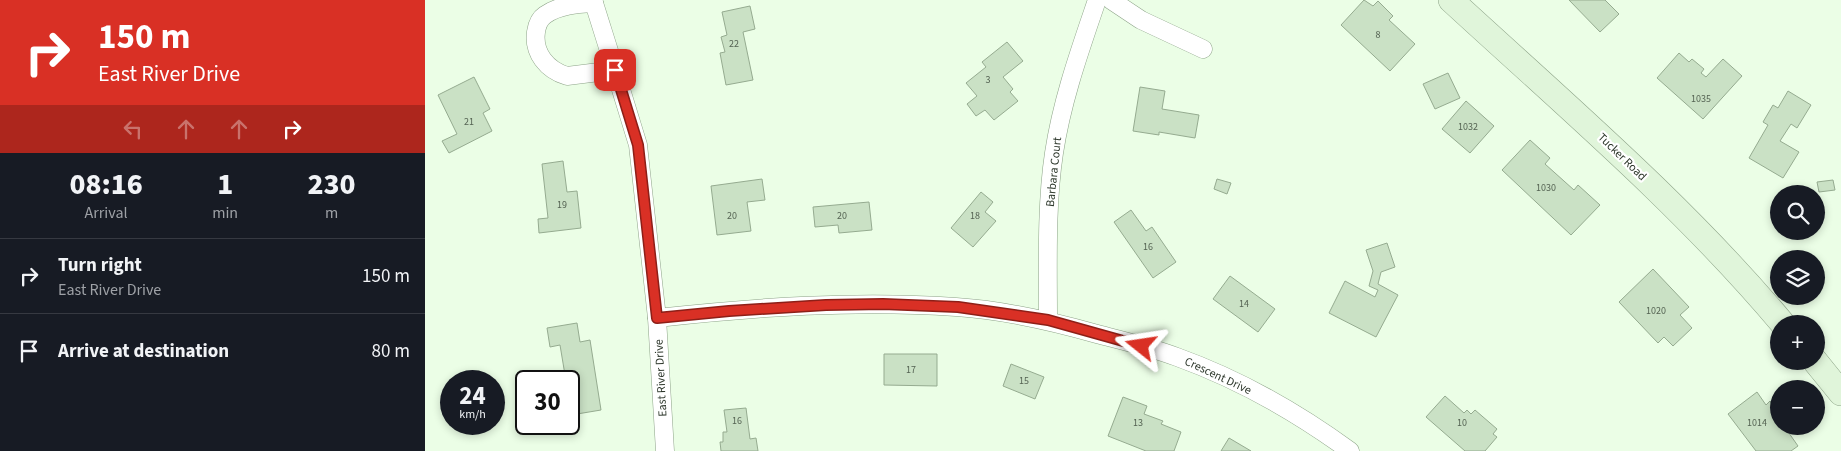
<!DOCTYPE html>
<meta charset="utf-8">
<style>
body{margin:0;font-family:"Source Sans 3",sans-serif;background:#242831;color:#f1f3f6;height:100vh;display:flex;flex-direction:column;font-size:19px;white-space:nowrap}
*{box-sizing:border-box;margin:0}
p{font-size:16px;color:#9ea1a6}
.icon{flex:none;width:28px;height:28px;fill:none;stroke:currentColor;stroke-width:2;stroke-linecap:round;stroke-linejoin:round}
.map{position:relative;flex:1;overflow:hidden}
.sheet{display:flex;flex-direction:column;background:#171b24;width:425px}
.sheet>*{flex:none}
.banner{background:#d93025;color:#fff;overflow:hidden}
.controls{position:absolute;left:1345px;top:185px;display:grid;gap:10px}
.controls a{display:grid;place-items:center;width:55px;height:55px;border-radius:50%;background:#171b24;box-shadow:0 2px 8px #0003;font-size:25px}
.speed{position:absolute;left:15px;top:370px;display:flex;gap:10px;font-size:25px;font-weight:700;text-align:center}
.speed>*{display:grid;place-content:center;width:65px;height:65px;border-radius:50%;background:#171b24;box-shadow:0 2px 8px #0003;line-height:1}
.speed small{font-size:12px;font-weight:400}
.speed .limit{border:2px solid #111;border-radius:8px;background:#fff;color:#111}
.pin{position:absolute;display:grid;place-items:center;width:42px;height:42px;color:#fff;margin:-21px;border-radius:10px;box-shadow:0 2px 8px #0006}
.me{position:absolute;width:55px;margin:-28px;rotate:285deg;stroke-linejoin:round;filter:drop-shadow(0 0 4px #0008)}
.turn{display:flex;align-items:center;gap:18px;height:105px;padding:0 15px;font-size:22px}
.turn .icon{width:65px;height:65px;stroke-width:2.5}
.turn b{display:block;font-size:35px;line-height:42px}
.lanes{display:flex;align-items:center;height:48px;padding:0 15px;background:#0003;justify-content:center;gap:25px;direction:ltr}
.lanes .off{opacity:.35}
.eta{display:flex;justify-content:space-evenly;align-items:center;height:85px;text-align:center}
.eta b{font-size:30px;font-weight:800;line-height:35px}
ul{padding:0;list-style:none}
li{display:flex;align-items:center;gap:15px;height:75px;padding:0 15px;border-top:1px solid #363941}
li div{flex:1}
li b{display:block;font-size:19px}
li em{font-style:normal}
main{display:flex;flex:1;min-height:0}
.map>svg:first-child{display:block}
.building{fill:#cae1c5;stroke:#95ab90}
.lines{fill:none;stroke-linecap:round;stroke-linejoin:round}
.minor-casing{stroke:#8da388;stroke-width:19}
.secondary-casing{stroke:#8da388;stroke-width:26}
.minor{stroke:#fff;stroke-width:18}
.secondary{stroke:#e0f5da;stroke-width:25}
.route-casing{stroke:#8d1f18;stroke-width:12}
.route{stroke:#d93025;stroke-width:9}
.labels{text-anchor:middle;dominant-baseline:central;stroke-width:4.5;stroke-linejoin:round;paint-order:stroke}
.number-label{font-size:10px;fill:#546252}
.street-label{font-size:12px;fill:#2d372b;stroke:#fff}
</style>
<main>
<section class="sheet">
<div class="banner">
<div class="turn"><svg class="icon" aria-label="right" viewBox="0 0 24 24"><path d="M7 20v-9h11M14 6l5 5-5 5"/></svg><div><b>150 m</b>East River Drive</div></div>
<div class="lanes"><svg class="icon off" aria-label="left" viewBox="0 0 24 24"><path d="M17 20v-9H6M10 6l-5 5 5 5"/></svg><svg class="icon off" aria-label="ahead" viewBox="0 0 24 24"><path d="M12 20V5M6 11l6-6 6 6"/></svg><svg class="icon off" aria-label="ahead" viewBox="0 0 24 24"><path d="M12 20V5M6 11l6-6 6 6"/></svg><svg class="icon" aria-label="right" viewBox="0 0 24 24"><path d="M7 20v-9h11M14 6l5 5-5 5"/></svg></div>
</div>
<div class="eta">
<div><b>08:16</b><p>Arrival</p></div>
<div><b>1</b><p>min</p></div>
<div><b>230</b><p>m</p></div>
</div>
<ul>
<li><svg class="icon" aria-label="right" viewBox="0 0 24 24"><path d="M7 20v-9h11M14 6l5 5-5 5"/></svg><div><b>Turn right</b><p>East River Drive</p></div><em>150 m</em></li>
<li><svg class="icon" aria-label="arrive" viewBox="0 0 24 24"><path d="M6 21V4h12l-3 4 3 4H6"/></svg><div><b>Arrive at destination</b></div><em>80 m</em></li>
</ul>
</section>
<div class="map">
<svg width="1416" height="451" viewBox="0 0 1416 451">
<rect width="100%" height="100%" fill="#ebfee6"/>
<g class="building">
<polygon points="939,0 948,6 953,1 968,16 964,20 990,44 965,71 916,25"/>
<polygon points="1144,0 1180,0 1194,14 1175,32"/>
<polygon points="325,6 330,29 318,32 328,80 301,85 295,53 300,52 296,37 302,35 297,12"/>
<polygon points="582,42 598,61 578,77 588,89 585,92 593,101 569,120 560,110 551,116 542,104 552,96 541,83 561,67 557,62"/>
<polygon points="1254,53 1264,62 1267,59 1279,69 1276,73 1281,77 1298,59 1317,76 1278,119 1232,78"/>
<polygon points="1023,73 1035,98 1010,109 998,84"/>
<polygon points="49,77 65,109 58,113 67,131 24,153 17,141 32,134 13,95"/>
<polygon points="715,87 740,91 737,109 774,115 770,138 734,132 734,135 708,131"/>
<polygon points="1363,91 1386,105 1372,128 1366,124 1355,141 1374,152 1358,178 1324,158 1343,125 1338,122 1348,105 1353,108"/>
<polygon points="1041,101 1069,126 1045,153 1017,129"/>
<polygon points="1105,140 1125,158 1120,164 1149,190 1153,185 1175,205 1146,235 1077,170"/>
<polygon points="138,161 142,192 152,191 156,228 114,233 113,219 123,218 117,164"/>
<polygon points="337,179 340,200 322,202 326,231 292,235 286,186"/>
<polygon points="792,179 806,183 802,194 789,189"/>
<polygon points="1408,180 1410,190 1394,192 1392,182"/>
<polygon points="556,192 568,202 560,212 571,221 548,247 526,228"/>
<polygon points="444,202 447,230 414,233 413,225 390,227 388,207"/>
<polygon points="706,210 721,231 727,227 751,262 728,278 689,222"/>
<polygon points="962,243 970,267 956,272 953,284 973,295 951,337 904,313 920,281 950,297 953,290 944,286 948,271 941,250"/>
<polygon points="1228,269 1264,307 1255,315 1267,328 1248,346 1239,337 1233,343 1194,302"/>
<polygon points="805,276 850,309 833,332 788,299"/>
<polygon points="152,323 155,342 165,340 176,410 146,415 144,381 141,381 135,345 125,347 122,328"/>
<polygon points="459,354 512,354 512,386 459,385"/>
<polygon points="586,364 619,377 610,399 578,386"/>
<polygon points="1332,392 1341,405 1345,401 1354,413 1354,426 1359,426 1373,446 1366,451 1331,451 1303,414"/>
<polygon points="1020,396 1039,413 1042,410 1046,414 1050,410 1072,429 1068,434 1072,437 1060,451 1040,451 1001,417"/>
<polygon points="698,397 722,406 719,414 738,421 736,424 756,432 749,451 721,451 683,436"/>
<polygon points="321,408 325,439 331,438 333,451 296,451 295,442 298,442 298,432 302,432 299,410"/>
<polygon points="804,438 826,451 796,451"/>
</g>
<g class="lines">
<defs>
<g id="minor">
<path d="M 168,0 L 169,3 C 153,4 134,5 120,15 C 114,19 112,25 111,32 C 108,53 122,70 142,76 L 190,70 L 213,145 L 232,318 L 240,451"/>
<polyline points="686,0 716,20 778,49"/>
<polyline points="169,3 190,70"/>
<path d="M 232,318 C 331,307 432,300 531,307 C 579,310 626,321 672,334 C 699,341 726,347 752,357 C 813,379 873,413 925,451"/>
<path d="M 623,320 C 623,267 621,205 629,153 C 637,100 655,50 672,0"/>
</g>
<g id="secondary">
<path d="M 1026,0 C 1139,104 1259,206 1358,324"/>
<polyline points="1390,361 1416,393"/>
</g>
</defs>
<use href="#minor" class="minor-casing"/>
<use href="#secondary" class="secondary-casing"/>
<use href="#minor" class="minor"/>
<use href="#secondary" class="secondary"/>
</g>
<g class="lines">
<defs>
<polyline id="route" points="190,70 213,145 232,318 304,311 401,305 458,304 533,307 623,320 716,346"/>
</defs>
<use href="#route" class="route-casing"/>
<use href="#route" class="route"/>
</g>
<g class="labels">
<g class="number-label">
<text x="953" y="35">8</text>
<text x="309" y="44">22</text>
<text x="563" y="80">3</text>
<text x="1276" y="99">1035</text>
<text x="44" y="122">21</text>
<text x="1043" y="127">1032</text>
<text x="1121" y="188">1030</text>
<text x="137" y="205">19</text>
<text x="307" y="216">20</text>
<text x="417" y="216">20</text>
<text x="550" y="216">18</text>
<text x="723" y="247">16</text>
<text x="819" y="304">14</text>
<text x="1231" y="311">1020</text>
<text x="486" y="370">17</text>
<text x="599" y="381">15</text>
<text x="312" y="421">16</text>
<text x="713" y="423">13</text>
<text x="1037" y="423">10</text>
<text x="1332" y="423">1014</text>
</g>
<g class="street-label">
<text transform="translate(1197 157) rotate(44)">Tucker Road</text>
<text transform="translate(629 172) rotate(-84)">Barbara Court</text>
<text transform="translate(793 376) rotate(25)">Crescent Drive</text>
<text transform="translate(236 378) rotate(-93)">East River Drive</text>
</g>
</g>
</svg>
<div class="controls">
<a><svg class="icon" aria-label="search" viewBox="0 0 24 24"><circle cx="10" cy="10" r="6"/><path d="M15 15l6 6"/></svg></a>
<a><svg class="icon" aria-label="layers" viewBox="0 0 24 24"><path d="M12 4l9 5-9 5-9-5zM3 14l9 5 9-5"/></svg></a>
<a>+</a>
<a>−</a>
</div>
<div class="speed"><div>24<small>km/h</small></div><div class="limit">30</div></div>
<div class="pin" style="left:190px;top:70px;background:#d93025"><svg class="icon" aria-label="arrive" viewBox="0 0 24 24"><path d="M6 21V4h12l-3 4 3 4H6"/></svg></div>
<svg class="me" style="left:716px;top:346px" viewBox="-20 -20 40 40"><path d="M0-17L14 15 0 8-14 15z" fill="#d93025" stroke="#fff" stroke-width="4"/></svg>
</div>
</main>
